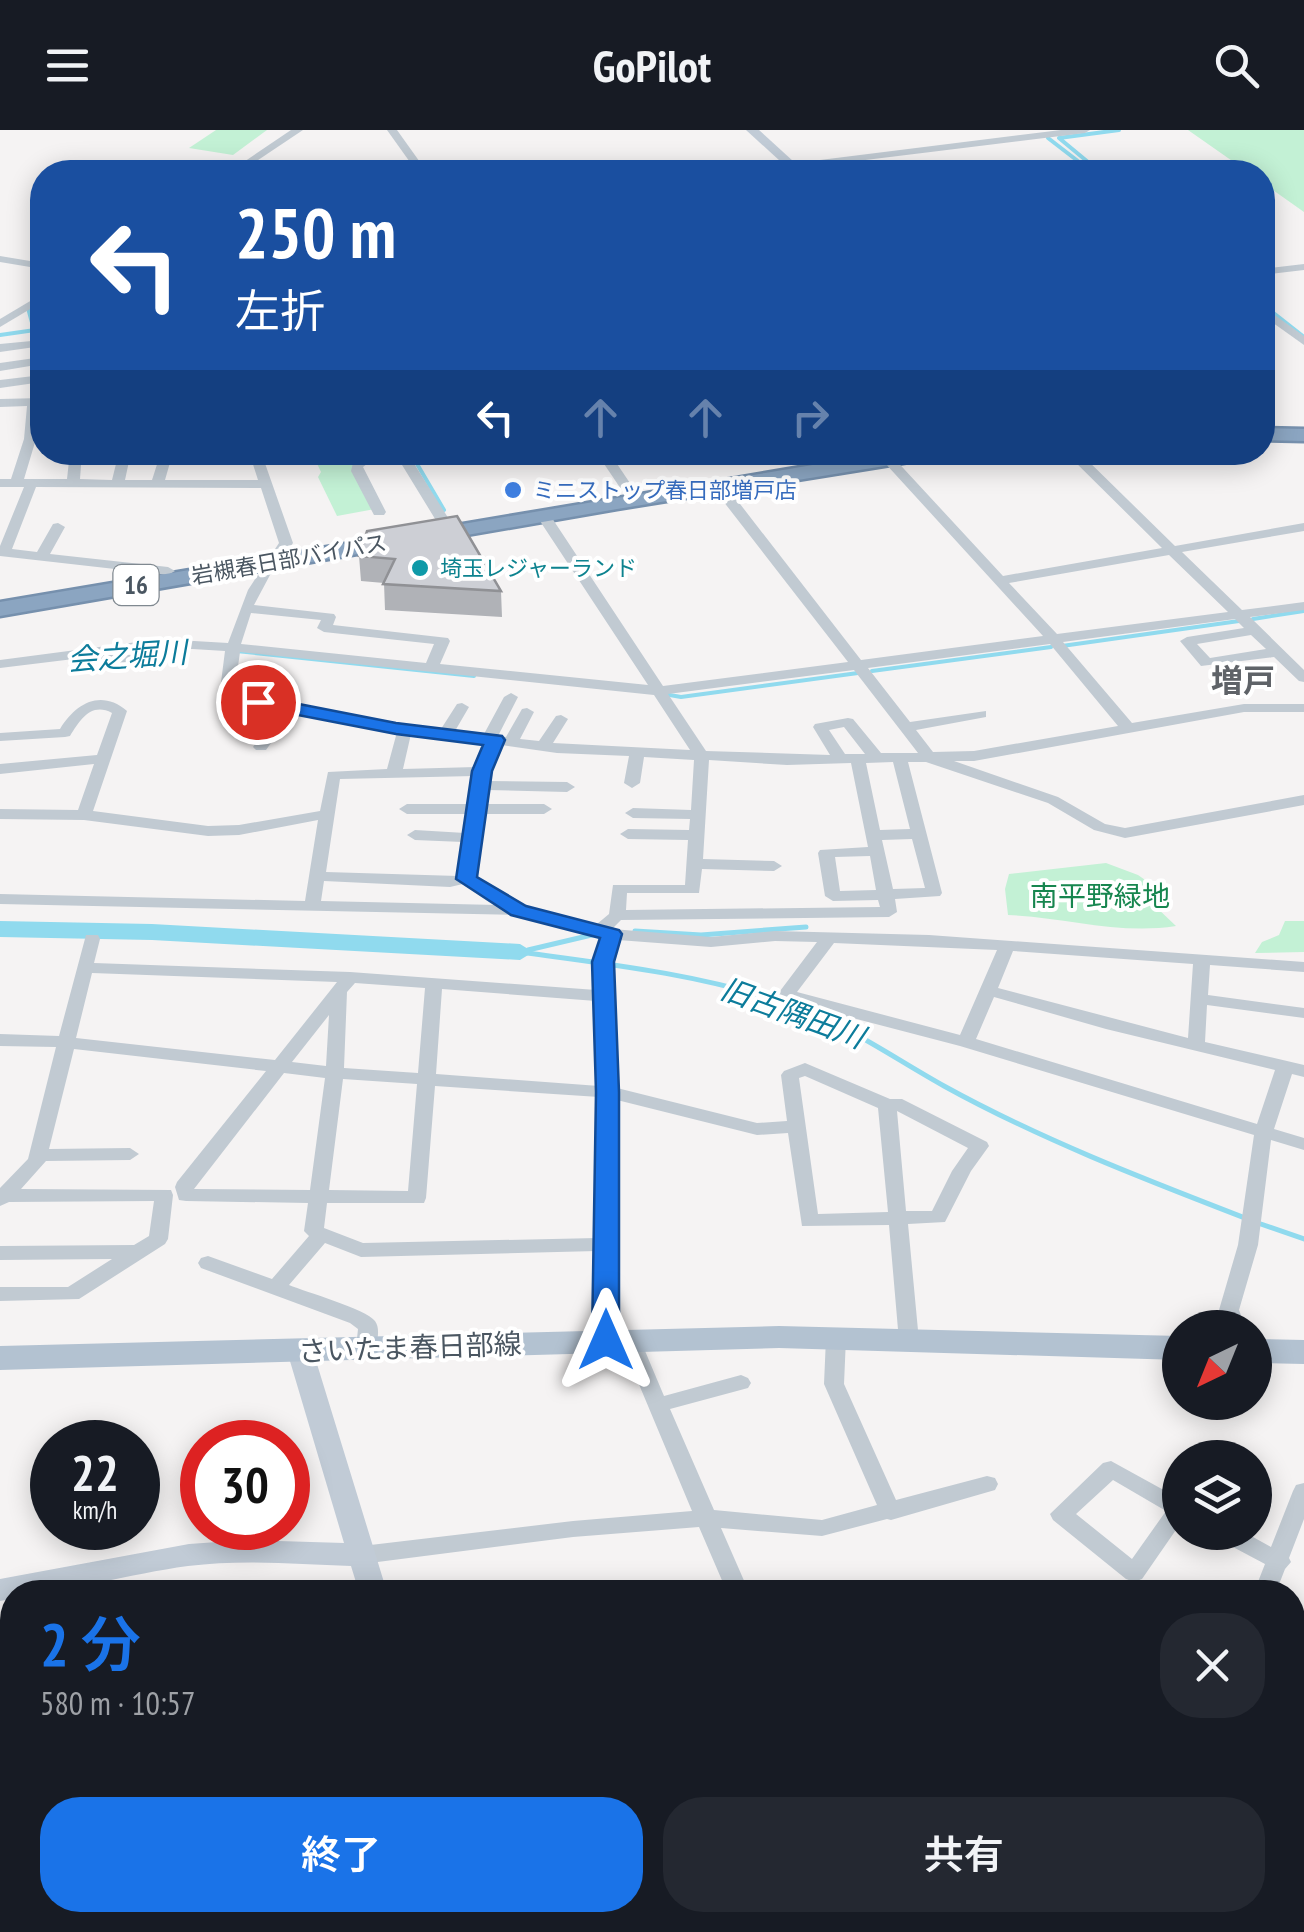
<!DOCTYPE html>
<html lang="ja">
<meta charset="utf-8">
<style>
body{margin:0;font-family:"PT Sans Narrow","Noto Sans JP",sans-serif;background:#242831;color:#f1f3f6;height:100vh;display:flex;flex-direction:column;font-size:38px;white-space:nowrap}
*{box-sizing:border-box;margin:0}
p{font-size:32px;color:#9ea1a6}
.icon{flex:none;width:55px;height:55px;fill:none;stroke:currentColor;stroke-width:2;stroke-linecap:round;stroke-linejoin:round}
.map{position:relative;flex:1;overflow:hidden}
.panel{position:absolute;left:0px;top:1450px;width:1305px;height:352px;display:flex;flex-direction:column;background:#171b24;border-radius:40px 40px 0 0;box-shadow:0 5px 25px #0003}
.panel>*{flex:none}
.guide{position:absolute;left:30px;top:30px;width:1245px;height:305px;border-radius:40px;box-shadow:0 5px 25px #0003;background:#1a4fa0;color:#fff;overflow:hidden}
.needle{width:65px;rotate:223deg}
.fabs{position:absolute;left:1162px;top:1180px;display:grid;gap:20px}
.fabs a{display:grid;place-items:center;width:110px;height:110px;border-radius:50%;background:#171b24;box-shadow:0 5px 25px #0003;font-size:50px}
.speed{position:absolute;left:30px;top:1290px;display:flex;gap:20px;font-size:50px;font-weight:700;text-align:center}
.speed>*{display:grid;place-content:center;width:130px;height:130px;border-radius:50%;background:#171b24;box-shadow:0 5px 25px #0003;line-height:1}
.speed small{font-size:25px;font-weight:400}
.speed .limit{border:15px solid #d22;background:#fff;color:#111}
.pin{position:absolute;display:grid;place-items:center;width:85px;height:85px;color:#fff;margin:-42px;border:5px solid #fff;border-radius:50%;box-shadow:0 2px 10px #0007}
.me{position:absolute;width:110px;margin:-55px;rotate:0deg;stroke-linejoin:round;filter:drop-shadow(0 0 8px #0008)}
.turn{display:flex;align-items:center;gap:35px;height:210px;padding:0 40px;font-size:45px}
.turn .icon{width:130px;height:130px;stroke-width:2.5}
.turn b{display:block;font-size:70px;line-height:85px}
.lanes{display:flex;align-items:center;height:95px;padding:0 40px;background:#0003;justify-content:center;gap:50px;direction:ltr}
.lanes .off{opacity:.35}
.round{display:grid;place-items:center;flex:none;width:105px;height:105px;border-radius:40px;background:#242831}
.summary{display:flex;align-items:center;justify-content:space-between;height:170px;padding:0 40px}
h1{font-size:60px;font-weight:600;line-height:75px;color:#1a73e8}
.primary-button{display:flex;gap:20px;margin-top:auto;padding:20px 40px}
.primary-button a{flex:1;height:115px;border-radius:40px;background:#1a73e8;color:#fff;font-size:40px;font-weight:600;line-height:115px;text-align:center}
.primary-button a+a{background:#242831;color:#f1f3f6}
header{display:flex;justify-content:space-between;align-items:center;height:130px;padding:0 40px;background:#171b24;font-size:45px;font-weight:600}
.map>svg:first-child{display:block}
.green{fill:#c3f1d5}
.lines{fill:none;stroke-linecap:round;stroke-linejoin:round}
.stream-far2{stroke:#90daee;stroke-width:4}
.stream-far1{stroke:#90daee;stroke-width:5}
.stream{stroke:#90daee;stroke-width:6}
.river{fill:#90daee;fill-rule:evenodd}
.highway-casing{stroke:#7690ad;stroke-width:5}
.street{fill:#c1cad2;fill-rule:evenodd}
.secondary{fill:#c1cbd6;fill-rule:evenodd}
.primary{fill:#b3c2d1;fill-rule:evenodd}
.highway{fill:#8ba5c1;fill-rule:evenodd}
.wall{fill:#b0b2b7}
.building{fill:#cdcfd5;stroke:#909195;stroke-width:2.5}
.route{fill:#1a73e8;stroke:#114b97;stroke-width:2.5}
.shop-dot{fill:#3f7fe0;stroke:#fff;stroke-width:4}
.culture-dot{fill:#0f9aa8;stroke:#fff;stroke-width:4}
.labels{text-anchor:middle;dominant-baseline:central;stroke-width:8;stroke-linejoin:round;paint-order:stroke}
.far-shop-label{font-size:22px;fill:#366cbe;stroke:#fff;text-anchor:start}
.far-street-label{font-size:22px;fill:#4a5661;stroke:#fff}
.far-culture-label{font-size:22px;fill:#0d838f;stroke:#fff;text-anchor:start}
.shield{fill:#fff;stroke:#808990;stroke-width:2.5}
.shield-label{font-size:25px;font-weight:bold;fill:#4a5661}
.park-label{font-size:28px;fill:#17864f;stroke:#fff}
.street-label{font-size:28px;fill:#4a5661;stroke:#fff}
.water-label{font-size:30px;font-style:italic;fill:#0c7c9b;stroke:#fff}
.quarter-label{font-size:32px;font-weight:bold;fill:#5f6368;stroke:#fff}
</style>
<header><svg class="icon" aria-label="menu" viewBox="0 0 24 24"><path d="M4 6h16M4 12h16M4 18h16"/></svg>GoPilot<svg class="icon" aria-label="search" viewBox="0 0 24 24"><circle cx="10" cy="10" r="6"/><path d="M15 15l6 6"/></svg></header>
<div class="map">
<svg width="1304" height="1802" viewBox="0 0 1304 1802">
<rect width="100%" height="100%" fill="#f5f3f3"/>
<g class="green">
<polygon points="216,0 267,0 233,25 189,18"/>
<polygon points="1188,0 1304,0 1304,82 1263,53 1262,42 1248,42"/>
<polygon points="312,323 370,323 354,335 375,379 337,386 318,347 321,342"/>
<path d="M 1106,733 L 1138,745 L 1161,761 L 1155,776 L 1176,796 C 1118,805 1065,787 1008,785 L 1005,759 L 1009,744 Z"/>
<polygon points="1285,791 1304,791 1304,822 1255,823 1262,812 1279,805"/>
</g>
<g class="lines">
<g class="stream-far2">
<polyline points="1048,8 1092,42"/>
<polyline points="1100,42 1059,8 1119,0"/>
<polyline points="1271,181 1304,207"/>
<polyline points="34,200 28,178 42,169"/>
<polyline points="0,205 42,199"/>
<polyline points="410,322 444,380"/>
<polyline points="1253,489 1304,481"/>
<polyline points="1062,516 1239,491"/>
<polyline points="236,521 474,546"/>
<polyline points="872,541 1051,517"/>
<polyline points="664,564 681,567 858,543"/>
</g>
<g class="stream-far1">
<polyline points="635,801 701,805 806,797"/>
<polyline points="528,820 600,803"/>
<path d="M 520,822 C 608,834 697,844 782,872 C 843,891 890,926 944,956 C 1040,1009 1144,1049 1245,1088"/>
<polyline points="1255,1092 1304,1109"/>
</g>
<g class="stream">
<polyline points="1292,1514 1304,1515"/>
<polyline points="329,1802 341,1790"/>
</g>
<polygon class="river" points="0,791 152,794 520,814 533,822 520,830 152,810 0,807"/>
<defs>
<g id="highway">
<polygon points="1262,298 1304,299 1304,311 1262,310"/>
<polygon points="890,322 944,322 934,328 617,379 0,486 0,472"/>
</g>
</defs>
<use href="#highway" class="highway-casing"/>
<g class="street">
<polygon points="291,0 303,0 240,42 229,42"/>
<polygon points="387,0 397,0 427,42 417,42"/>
<polygon points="1061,0 1090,0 1085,3 768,42 743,42 748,39"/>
<polygon points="0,126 42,133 42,139 0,132"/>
<polygon points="1304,134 1304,140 1262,145 1262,139"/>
<polygon points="42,164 42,172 0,197 0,189"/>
<polygon points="1262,176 1304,206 1304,215 1262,185"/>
<polygon points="42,210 42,216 0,222 0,214"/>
<polygon points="42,227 42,234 0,241 0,233"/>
<polygon points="42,245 42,252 0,258 0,250"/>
<path d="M 42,268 L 36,309 L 24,349 L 67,349 L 70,322 L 82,322 L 80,349 L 112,350 L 119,322 L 131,322 L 125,350 L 152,350 L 161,322 L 173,322 L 165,350 L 258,350 L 249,322 L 261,322 L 293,413 L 270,445 L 254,475 L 334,484 L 336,487 L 333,495 L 448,508 L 450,511 L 440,534 L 648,555 L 536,385 L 538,382 L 548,382 L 663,556 L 848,532 L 713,358 L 713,352 L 723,352 L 861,530 L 1043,506 L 884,332 L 884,326 L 892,326 L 1003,446 L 1162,418 L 1065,322 L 1079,322 L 1175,416 L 1304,393 L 1304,401 L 1182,422 L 1242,480 L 1304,472 L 1304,480 L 1250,487 L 1304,540 L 1304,552 L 1299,551 L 1274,527 L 1201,536 L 1180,511 L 1187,507 L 1244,498 L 1235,489 L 1063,512 L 1132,593 L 1244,574 L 1304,574 L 1304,582 L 1244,582 L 974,631 L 954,631 L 1058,667 L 1105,694 L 1125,698 L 1304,665 L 1304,675 L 1125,708 L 1094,700 L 1048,673 L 926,632 L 908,632 L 942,763 L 940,766 L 895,769 L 897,782 L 889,787 L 621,790 L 612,799 L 711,807 L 775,801 L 929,805 L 1304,832 L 1304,842 L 1210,835 L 1208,865 L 1304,878 L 1304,888 L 1207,875 L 1205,912 L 1304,935 L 1304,947 L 1292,944 L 1274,999 L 1304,1008 L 1304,1020 L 1271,1010 L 1258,1115 L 1239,1180 L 1246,1198 L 1226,1198 L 1219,1180 L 1238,1115 L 1254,1005 L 960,916 L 780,869 L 777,865 L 817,812 L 775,811 L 711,817 L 618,810 L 611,832 L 617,958 L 757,993 L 787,991 L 781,945 L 784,941 L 805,933 L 890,969 L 902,969 L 987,1012 L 989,1016 L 971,1041 L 945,1092 L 908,1094 L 919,1211 L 916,1216 L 902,1216 L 899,1211 L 889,1095 L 802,1096 L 788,1003 L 757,1005 L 617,970 L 616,1210 L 613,1215 L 599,1215 L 596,1210 L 597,1121 L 361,1127 L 325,1113 L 289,1155 C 306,1162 366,1179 375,1191 C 381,1199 377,1215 373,1223 L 359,1223 L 356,1218 L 358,1199 L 350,1193 L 201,1138 L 198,1133 L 201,1128 L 208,1126 L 272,1149 L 309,1106 L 304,1101 L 308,1073 L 186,1071 L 179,1070 L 175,1057 L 177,1052 L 266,941 L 74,919 L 49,1019 L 130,1018 L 139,1024 L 130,1030 L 46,1031 L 21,1059 L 171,1060 L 173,1065 L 168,1109 L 165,1114 L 79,1169 L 0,1171 L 0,1157 L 68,1157 L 112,1129 L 0,1130 L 0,1116 L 134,1115 L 149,1106 L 154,1071 L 9,1072 L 0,1076 L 0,1058 L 28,1029 L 56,917 L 0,916 L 0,904 L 59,906 L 86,805 L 98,805 L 100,809 L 94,833 L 350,842 L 596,860 L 595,832 L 602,806 L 518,785 L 0,774 L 0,764 L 305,771 L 318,690 L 239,705 L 208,706 L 84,690 L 0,689 L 0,679 L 78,680 L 94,634 L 0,644 L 0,634 L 97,625 L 112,583 C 91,572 80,590 70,606 L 65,607 L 0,611 L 0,603 L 60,599 C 76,573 101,559 127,581 L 93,681 L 208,696 L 239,695 L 320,681 L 328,642 L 387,639 L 397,602 L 294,581 L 266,620 L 256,620 L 253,617 L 280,579 L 221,571 L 219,568 L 225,521 L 160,517 L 97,525 L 142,525 L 142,531 L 137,532 L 93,534 L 86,530 L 90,527 L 0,538 L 0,530 L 160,509 L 228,513 L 248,460 L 279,413 L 261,358 L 36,357 L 12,419 L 37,422 L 53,394 L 58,393 L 65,397 L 50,424 L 168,437 L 175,441 L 168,445 L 0,426 L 0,416 L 24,357 L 0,357 L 0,349 L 11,349 L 24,309 L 27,276 L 0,277 L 0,269 ZM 1169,425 L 1228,482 L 1057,504 L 1009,453 ZM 251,483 L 321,490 L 317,498 L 324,502 L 434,514 L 426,533 L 241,514 ZM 1251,505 L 1266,519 L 1210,528 L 1197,514 ZM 1050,514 L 1118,596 L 974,621 L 933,622 L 916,600 L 986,587 L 986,581 L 910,592 L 868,538 ZM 240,522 L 654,565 L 690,620 L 553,613 L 568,589 L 561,585 L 556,586 L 539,611 L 520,609 L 534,582 L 527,578 L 522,579 L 506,607 L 498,606 L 518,567 L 511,563 L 504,567 L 484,604 L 455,601 L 469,577 L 462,573 L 457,574 L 441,599 C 372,590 304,573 234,565 ZM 854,540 L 918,623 L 881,623 L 853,589 L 848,588 L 815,594 L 813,597 L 830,625 L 706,621 L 668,564 ZM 844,597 L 865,624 L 845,624 L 829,600 ZM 411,604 L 483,613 L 486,614 L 476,637 L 403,639 ZM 501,615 L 557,623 L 629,626 L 624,653 L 632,658 L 640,653 L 644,627 L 694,630 L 691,680 L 633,678 L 625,683 L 633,688 L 690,689 L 689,700 L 628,699 L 620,704 L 628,709 L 688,710 L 685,755 L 613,755 L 609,784 L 597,794 L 524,776 L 474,747 L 484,684 L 544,684 L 552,679 L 544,674 L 485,674 L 487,660 L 567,662 L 575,657 L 567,652 L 488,651 ZM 709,630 L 787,635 L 851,633 L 868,717 L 820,720 L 818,723 L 825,766 L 833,771 L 878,770 L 880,777 L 626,780 L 627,763 L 699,763 L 702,739 L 774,741 L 782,736 L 774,731 L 703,729 ZM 893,632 L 910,699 L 880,700 L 866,633 ZM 474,646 L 469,674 L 407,674 L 399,679 L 407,684 L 468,684 L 465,703 L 415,700 L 407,705 L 415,710 L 463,712 L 458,746 L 326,742 L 340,649 ZM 912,709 L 925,758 L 893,759 L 882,710 ZM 870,726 L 876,760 L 840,761 L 835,727 ZM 324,751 L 450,757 L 463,754 L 497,775 L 321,771 ZM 834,813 L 997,820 L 960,905 L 797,862 ZM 1013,821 L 1193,834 L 1188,908 L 998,858 ZM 92,843 L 337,852 L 275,930 L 76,908 ZM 355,853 L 425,858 L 418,943 L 344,938 L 347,862 ZM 442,859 L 596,871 L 599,956 L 436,944 ZM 994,867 L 1106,899 L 1275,940 L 1257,994 L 976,909 ZM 329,885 L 326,936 L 292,932 ZM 284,943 L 325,948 L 310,1060 L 194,1059 ZM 805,946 L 878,978 L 888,1082 L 818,1084 L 799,948 ZM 343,949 L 417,954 L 408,1061 L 329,1060 ZM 435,956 L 599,967 L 597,1108 L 363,1113 L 324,1098 L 327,1073 L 424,1073 L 426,1068 ZM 897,981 L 968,1018 L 952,1041 L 932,1081 L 906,1081 Z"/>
<polygon points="368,322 408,324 452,394 450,397 440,397 399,330 380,324 363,337 386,382 384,385 374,385 351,341 353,333"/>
<polygon points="596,322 609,322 636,362 635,365 625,365"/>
<polygon points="836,1201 843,1203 846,1208 844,1254 896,1370 987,1346 995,1348 998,1354 995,1360 891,1390 887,1389 822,1406 721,1398 749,1462 727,1462 699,1397 573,1407 362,1434 354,1431 351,1425 354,1419 362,1416 573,1391 692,1381 620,1209 623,1204 637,1204 640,1209 664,1266 741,1245 748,1248 751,1253 748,1258 670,1279 714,1380 822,1390 877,1375 824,1254 826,1208 829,1203"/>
<path d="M 1111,1331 L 1180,1369 L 1180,1394 L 1142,1449 L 1134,1452 L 1126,1449 L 1053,1390 L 1050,1384 L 1103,1333 ZM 1113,1350 L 1166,1381 L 1132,1429 L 1076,1384 Z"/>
<polygon points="1304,1353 1304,1389 1289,1428 1291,1432 1285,1439 1276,1462 1254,1462 1265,1434 1216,1408 1213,1402 1244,1402 1271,1417 1293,1361 1296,1355"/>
<polygon points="1292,1536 1304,1540 1304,1560 1292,1555"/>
<polygon points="12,1634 12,1654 0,1657 0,1637"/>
<polygon points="1292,1763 1304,1768 1304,1791 1292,1787"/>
<polygon points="12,1767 12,1789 0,1793 0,1771"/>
<polygon points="47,1790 73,1790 75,1802 49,1802"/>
<polygon points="933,1790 972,1790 981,1794 985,1802 946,1802 937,1798"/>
<polygon points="1095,1790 1121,1790 1115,1802 1089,1802"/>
</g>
<g class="secondary">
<polygon points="746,0 759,0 805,42 792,42"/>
<path d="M 300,1212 L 309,1214 L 313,1221 L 387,1462 L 359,1462 L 351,1436 C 297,1434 242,1429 188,1436 C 129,1444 72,1462 12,1462 L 12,1469 L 0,1471 L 0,1449 L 189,1414 L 246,1410 L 344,1413 L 287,1221 L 291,1214 Z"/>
<polygon points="454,1790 486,1790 489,1802 457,1802"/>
</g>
<g class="primary">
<polygon points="779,1196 1180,1206 1180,1230 779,1218 0,1240 0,1216"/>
<polygon points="1255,1209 1304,1210 1304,1234 1255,1233"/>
</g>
<use href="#highway" class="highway"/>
</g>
<polygon class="wall" points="367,401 501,461 502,487 385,480 384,453 361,451 359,426"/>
<polygon class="building" points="457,386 501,461 383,454 395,429 359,426 367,401"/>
<polygon class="route" points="258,566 396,593 502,606 505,610 492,641 477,747 526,776 619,800 622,804 614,832 619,962 619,1210 615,1217 596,1217 592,1210 596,962 592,832 600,808 511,785 456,749 472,641 483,615 396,604 251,576 251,567"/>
<circle class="shop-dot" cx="513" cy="360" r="10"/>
<circle class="culture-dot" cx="420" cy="438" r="10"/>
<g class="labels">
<g class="far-shop-label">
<text x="533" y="360">ミニストップ春日部増戸店</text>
</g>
<g class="far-street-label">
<text transform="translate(289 429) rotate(-10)">岩槻春日部バイパス</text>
</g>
<g class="far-culture-label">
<text x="440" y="438">埼玉レジャーランド</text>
</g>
<rect class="shield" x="113.5" y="435" width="45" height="40" rx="8"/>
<g class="shield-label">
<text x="136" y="455">16</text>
</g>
<g class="park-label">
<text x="1100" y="765">南平野緑地</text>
</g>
<g class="street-label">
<text transform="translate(410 1217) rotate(-2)">さいたま春日部線</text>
</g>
<g class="water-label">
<text transform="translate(127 525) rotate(-4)">会之堀川</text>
<text transform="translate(793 882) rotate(20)">旧古隅田川</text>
</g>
<g class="quarter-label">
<text x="1243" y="550">増戸</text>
</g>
</g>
</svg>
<div class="fabs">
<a><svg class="needle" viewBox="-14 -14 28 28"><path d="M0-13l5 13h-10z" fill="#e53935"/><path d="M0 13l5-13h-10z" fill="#9ea1a6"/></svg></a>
<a><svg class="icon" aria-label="layers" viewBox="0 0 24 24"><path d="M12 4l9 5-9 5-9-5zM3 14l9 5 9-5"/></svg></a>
</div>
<div class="speed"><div>22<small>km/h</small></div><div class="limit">30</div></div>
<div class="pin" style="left:258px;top:572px;background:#d93025"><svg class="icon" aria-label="arrive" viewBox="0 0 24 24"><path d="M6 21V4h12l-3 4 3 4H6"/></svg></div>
<svg class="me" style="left:606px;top:1210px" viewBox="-20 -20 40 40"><path d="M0-17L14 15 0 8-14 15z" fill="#1a73e8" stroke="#fff" stroke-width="4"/></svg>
<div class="guide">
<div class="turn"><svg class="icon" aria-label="left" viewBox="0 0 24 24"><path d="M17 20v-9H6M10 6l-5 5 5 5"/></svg><div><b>250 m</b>左折</div></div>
<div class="lanes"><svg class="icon" aria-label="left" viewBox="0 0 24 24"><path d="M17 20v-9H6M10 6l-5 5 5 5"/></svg><svg class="icon off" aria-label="ahead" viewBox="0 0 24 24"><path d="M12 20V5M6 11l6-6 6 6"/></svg><svg class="icon off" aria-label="ahead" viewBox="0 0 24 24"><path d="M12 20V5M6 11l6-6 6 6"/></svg><svg class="icon off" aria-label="right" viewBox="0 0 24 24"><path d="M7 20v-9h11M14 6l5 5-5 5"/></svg></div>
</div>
<section class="panel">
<div class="summary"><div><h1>2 分</h1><p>580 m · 10:57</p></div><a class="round"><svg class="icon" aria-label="close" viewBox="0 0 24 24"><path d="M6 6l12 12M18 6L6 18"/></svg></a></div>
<div class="primary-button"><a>終了</a><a>共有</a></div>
</section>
</div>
